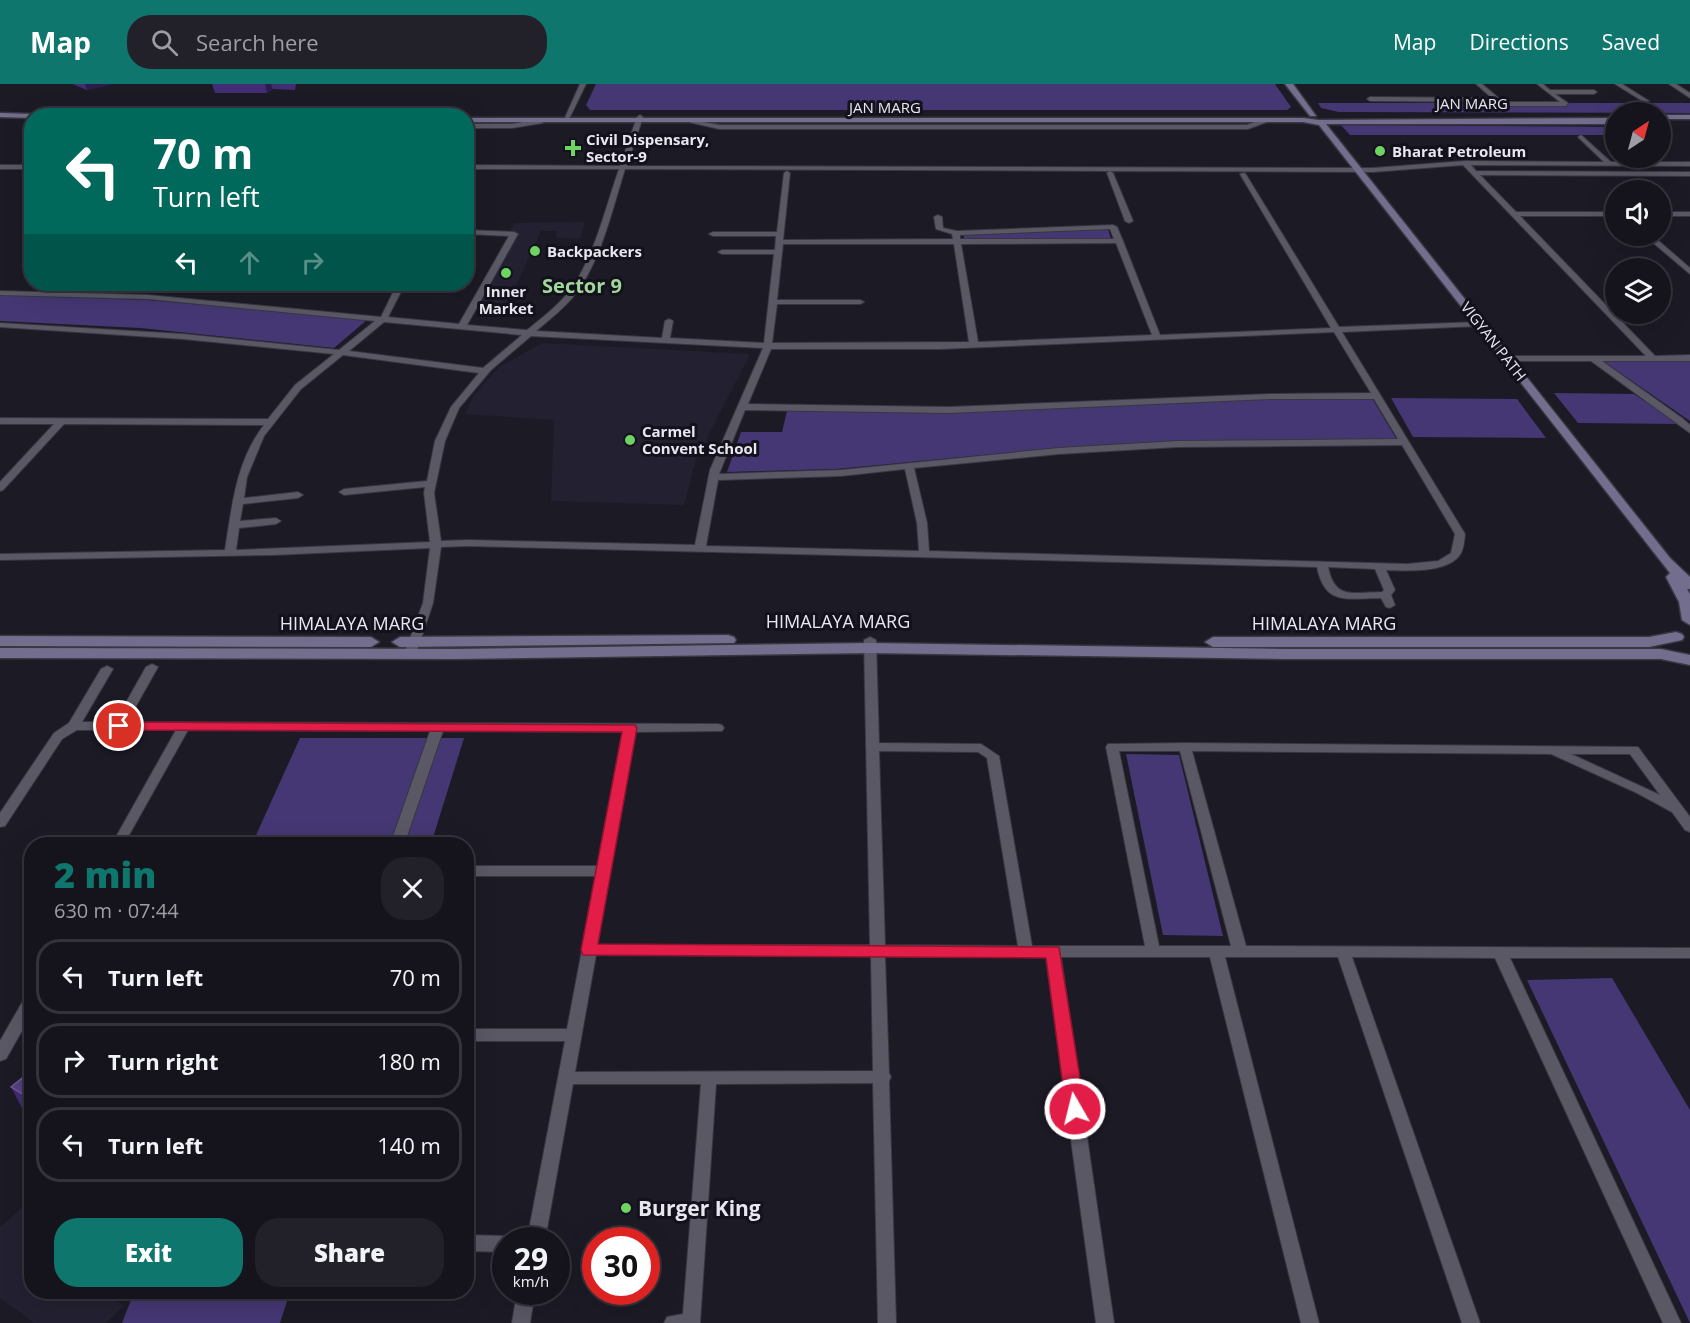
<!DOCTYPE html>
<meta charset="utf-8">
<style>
body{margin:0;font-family:"Open Sans",sans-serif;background:#222129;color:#f1f3f6;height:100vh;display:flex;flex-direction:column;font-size:22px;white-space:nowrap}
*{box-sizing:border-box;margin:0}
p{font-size:20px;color:#9d9ea3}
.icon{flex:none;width:33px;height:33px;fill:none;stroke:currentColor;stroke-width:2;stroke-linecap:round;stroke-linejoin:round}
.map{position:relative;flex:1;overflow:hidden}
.details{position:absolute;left:24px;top:753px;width:450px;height:462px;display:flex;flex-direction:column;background:#15141c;border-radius:24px;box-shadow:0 6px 24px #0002,0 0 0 2px #34333b}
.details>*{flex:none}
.banner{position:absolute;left:24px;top:24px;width:450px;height:183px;border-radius:24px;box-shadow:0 6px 24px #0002,0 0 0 2px #34333b;background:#00695c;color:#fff;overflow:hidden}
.needle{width:39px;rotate:36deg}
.tools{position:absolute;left:1605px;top:18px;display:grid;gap:12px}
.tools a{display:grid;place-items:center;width:66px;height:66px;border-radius:50%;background:#15141c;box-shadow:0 6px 24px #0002,0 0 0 2px #34333b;font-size:30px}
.speed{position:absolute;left:492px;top:1143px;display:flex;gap:12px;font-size:30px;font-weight:700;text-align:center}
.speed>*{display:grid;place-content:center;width:78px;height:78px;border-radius:50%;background:#15141c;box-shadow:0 6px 24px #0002,0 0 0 2px #34333b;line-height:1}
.speed small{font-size:15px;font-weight:400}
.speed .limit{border:9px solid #d22;background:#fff;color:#111}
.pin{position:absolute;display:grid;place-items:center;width:51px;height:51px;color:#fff;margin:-26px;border:3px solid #fff;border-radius:50%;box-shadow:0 2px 6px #0007}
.me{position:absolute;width:66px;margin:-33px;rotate:352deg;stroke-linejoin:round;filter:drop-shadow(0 0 4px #0008)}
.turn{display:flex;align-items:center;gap:21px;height:126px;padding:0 30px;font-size:27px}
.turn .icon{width:78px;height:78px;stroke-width:2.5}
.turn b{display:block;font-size:42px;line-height:51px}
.lanes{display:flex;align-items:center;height:57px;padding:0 30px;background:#0003;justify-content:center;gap:30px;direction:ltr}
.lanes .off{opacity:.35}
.round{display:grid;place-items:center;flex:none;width:63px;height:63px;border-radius:24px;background:#222129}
.head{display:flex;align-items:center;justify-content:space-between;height:102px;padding:0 30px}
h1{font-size:36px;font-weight:800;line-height:45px;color:#0f766e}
.primary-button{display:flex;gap:12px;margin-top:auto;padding:12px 30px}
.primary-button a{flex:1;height:69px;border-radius:24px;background:#0f766e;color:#fff;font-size:24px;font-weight:800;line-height:69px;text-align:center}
.primary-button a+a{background:#222129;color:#f1f3f6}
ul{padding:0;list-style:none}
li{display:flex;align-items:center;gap:18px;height:75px;margin:0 12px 9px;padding:0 18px;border:3px solid #34333b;border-radius:24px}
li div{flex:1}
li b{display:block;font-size:22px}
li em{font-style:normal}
header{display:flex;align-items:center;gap:36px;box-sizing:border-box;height:84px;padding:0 30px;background:#0f766e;color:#fff}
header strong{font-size:28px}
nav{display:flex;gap:33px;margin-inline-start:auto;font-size:21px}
.search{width:420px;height:54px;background:#222129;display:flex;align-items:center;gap:15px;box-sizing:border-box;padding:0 21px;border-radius:24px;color:#9d9ea3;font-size:22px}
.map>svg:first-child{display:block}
.built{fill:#232031}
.green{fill:#453773}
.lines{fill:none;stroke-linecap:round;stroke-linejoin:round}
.minor-casing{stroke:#383740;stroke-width:2}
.tertiary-casing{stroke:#383740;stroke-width:2}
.secondary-casing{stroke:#383740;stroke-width:3}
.minor{fill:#5a5865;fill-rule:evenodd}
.tertiary{fill:#5a5865;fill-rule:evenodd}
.secondary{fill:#736e8d;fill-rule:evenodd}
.wall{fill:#422c73}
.shaded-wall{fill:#2c1c4e}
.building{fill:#544081;stroke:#6b5a92;stroke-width:1.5}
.route{fill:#e11d48;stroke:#92132f;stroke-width:1.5}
.poi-dot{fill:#6dd361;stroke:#13111c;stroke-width:2}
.labels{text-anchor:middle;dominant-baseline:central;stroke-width:6;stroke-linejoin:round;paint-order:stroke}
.far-street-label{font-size:15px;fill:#e8e7ef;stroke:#13111c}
.far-poi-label{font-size:15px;font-weight:bold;fill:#e8e7ef;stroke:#13111c;text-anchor:start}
.street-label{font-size:18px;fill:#e8e7ef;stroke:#13111c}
.far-district-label{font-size:20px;font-weight:bold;fill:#a1d79a;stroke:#13111c}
.near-poi-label{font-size:21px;font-weight:bold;fill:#e8e7ef;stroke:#13111c;text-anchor:start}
</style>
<header>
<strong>Map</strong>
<div class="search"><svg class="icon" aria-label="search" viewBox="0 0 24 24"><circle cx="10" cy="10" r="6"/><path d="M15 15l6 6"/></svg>Search here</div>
<nav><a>Map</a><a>Directions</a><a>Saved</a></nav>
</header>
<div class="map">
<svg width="1690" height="1239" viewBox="0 0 1690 1239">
<rect width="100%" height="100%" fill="#1c1a25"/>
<g class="built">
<polygon points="585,138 580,155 556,154 557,147 541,147 506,224 473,223 514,139"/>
<polygon points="542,259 750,270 696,376 684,421 551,417 554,336 465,330 474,311 499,283"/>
<polygon points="31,1116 32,1208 104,1208 124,1222 106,1239 34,1239 0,1214 0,1143"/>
</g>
<g class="green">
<polygon points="596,0 1275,0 1291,23 1287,26 590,26 586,21"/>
<polygon points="1318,19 1690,19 1690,29 1339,28 1321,24"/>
<polygon points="1341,41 1615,43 1616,51 1350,51"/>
<polygon points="1108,145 1111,155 964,154 964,150"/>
<polygon points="0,211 147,216 368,235 334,264 140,244 0,237"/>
<polygon points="1690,276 1690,337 1603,277"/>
<polygon points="1554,309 1634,310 1680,340 1578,339"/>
<path d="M 1298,313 L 1372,314 L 1397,356 L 1187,356 L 1056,364 L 836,385 L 727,388 L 741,348 L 782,348 L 787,327 C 958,329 1128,323 1298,313 Z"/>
<polygon points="1391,314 1517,315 1546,354 1413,353"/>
<polygon points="300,654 464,654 431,760 252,760"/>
<polygon points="1126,670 1179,671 1223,852 1163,851"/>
<polygon points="1612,894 1690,1026 1690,1239 1527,896"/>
<polygon points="134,1208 290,1208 280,1239 122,1239"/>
</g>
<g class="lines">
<defs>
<g id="minor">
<polygon points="580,0 586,0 568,37 563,38"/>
<polygon points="1476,0 1482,0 1501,16 1498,18 1370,17 1367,15 1370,13 1492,14"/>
<polygon points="1537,0 1543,0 1550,6 1594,6 1597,8 1594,10 1555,10 1568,19 1566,22 1503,22 1500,20 1503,18 1560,18"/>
<polygon points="1615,0 1622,0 1649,17 1644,18"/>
<polygon points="1669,0 1676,0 1690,9 1690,14"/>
<path d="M 640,31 L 643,33 L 627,82 L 1373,84 L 1465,77 L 1604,78 L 1579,54 L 1578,53 L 1581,51 L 1611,78 L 1690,78 L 1690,82 L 1471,81 L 1476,87 L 1690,88 L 1690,92 L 1480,91 L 1516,128 L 1616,128 L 1616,132 L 1520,132 L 1655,272 L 1690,271 L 1690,277 L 1602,277 L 1682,334 L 1690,341 L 1690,349 L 1591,277 L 1505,277 L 1505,273 L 1508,272 L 1646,272 L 1463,81 L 1373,88 L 1110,87 L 1113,89 L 1133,137 L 1129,139 L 1125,137 L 1107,89 L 1110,87 L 625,85 C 612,126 602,173 577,208 C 566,223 550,235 536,247 L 662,254 L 665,237 L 669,235 L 673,237 L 670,254 L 764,259 L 774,170 L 722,170 L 718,168 L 722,166 L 775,166 L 776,152 L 713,152 L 709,150 L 713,148 L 777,148 L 784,89 L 787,87 L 790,89 L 783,156 L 953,155 L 952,150 L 936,145 L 934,133 L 938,131 L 942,133 L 943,144 L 957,147 L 1113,141 L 1117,143 L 1123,157 L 1160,251 L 1331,244 L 1240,90 L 1245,89 L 1339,243 L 1480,238 L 1484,240 L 1480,242 L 1342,248 L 1465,450 C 1464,458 1464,466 1459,472 C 1445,489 1406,487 1386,486 L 1395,506 L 1391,511 L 1395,521 L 1390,524 L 1386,523 L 1381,514 C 1348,514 1325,523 1317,483 L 467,462 L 441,463 L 433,519 L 416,570 L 410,573 L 404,570 L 423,519 L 430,464 L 273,471 L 0,476 L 0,470 L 225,466 C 232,422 236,377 264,341 L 64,340 L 3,406 L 0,407 L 0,398 L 54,340 L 0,340 L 0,334 L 268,335 L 295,301 L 334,270 L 183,255 L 0,243 L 0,239 L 183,250 L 339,266 L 375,237 L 148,215 L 0,211 L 0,207 L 148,211 L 381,233 L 397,200 L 405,200 L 388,233 L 459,240 L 509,152 L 466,150 L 466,146 L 514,148 L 518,150 L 467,241 L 527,246 C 542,234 559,221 571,205 C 595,171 605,125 619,85 L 466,85 L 466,81 L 620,82 L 637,33 ZM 1110,145 L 1114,155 L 960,155 L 960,151 ZM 1116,159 L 1152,251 L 978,258 L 961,160 ZM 783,160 L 954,160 L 969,258 L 772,259 L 777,220 L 860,220 L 864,218 L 860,216 L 777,216 ZM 384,238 L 522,251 L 483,284 L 349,267 ZM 1334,248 L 1371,309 L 1270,310 L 949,323 L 748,320 L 771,265 L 940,265 ZM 531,252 L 763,264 L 710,386 L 695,461 L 467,456 L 441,457 L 434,409 L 445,357 L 459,324 L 491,286 ZM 343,271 L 479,289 L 451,323 L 435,357 L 427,397 L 344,405 L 339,408 L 344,411 L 425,403 L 424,409 L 430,458 L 236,466 L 239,444 L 276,440 L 281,437 L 276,434 L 240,437 L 243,420 L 298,414 L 303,411 L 298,408 L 244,414 L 247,393 L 264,352 L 301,305 ZM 1270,315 L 1374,315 L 1398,355 L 1178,357 L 1059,364 L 841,386 L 719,390 L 745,326 L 949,329 ZM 1402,361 L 1455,450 L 1451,469 L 1438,477 L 1407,480 L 929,467 L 927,439 L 914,384 L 1059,370 L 1178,363 ZM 905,385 L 917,439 L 919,467 L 706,462 L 718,396 L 841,392 ZM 1328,483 L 1375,485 L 1384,506 L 1382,508 C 1354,508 1335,517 1328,483 Z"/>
<rect x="0" y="81" width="32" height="4"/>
<rect x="1660" y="128" width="30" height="4"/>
<polygon points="1645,152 1653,152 1690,184 1690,190"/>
<path d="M 870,553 L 876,556 L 879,659 L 981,660 L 999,672 L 1032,862 L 1145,862 L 1106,663 L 1108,660 L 1185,659 L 1638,663 L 1690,733 L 1690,748 L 1685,746 L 1672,728 L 1637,709 L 1551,670 L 1192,667 L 1246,862 L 1690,864 L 1690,874 L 1510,874 L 1681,1239 L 1663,1239 L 1495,874 L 1352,873 L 1480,1239 L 1462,1239 L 1338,873 L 1225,873 L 1319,1239 L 1301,1239 L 1210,873 L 1061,873 L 1114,1239 L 1096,1239 L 1046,873 L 885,872 L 889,989 L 891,993 L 889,997 L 896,1239 L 878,1239 L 873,999 L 716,1000 L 700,1239 L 664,1239 L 667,1233 L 683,1230 L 701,1000 L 573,1000 L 545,1156 L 527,1156 L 565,957 L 466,957 L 466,945 L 567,945 L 596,792 L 466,792 L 466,782 L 598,782 L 623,648 L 443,647 L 405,758 L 403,760 L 393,760 L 391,758 L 430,647 L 188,646 L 124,760 L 112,760 L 176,646 L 77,646 L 62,655 L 5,742 L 0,743 L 0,729 L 54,649 L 69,639 L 101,585 L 107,582 L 113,585 L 82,638 L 115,638 L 146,583 L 152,580 L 158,583 L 127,638 L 718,640 L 722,641 L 724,644 L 722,647 L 635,648 L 597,861 L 870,861 L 864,556 ZM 879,667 L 978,668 L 987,674 L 1018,862 L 885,861 ZM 1119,667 L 1180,667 L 1231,862 L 1159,862 ZM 1571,670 L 1630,670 L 1660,711 ZM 596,871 L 871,872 L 873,987 L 575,988 Z"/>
<polygon points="32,908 32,929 6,975 0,977 0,957 27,910"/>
<polygon points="466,1151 506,1152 513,1156 506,1156 506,1168 466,1167"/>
<polygon points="517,1208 535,1208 530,1239 512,1239"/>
</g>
<g id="tertiary">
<polygon points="1264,34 1267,38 1248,45 719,45 684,37 688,35 719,41 1247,41"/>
<polygon points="540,35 543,39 512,44 466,44 466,40 512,40"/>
</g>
<g id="secondary">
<polygon points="1285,0 1293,0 1316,32 1310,32"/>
<polygon points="0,29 32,30 36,32 32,32 32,34 0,33"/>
<rect x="1660" y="31" width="30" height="4"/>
<polygon points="466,34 1303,34 1319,36 1616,34 1616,40 1326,40 1670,474 1690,493 1690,505 1687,505 1690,510 1690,541 1682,536 1679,518 1666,493 1670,489 1319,41 1303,38 466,38"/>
<polygon points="1676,548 1682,550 1684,553 1682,556 1649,563 1213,563 1205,558 1213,553 1649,553"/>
<polygon points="728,551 734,553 736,556 734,559 400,563 392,558 400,553"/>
<polygon points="0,552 371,553 379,558 371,563 0,562"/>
<polygon points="871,559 1285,565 1661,565 1690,571 1690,581 1661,575 1285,575 871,569 454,575 0,574 0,564 454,565"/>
</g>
</defs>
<use href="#minor" class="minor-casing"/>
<use href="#tertiary" class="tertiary-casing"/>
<use href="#secondary" class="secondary-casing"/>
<use href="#minor" class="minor"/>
<use href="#tertiary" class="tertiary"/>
<use href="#secondary" class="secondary"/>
</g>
<g class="wall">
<polygon points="72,0 112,0 87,6"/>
<polygon points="212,0 296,0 295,6 273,5 267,9 215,9"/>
<polygon points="32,986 32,1033 24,1028 11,1003"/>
</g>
<g class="shaded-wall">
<polygon points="85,0 112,0 87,6"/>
<polygon points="265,0 271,0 273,5 267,9"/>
</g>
<polygon class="building" points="32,986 32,1016 11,1003"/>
<polygon class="route" points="119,638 635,641 637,644 598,860 1059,863 1085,1025 1082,1031 1075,1033 1069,1031 1066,1025 1046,874 583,871 581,866 622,648 114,646 112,642"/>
<g class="poi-dot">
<path d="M570 55h6v6h6v6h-6v6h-6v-6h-6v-6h6z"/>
<circle cx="1380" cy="67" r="6"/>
<circle cx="535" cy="167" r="6"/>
<circle cx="506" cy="189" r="6"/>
<circle cx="630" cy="356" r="6"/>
<circle cx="626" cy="1124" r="6"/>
</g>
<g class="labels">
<g class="far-street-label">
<text x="1472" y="19">JAN MARG</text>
<text x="885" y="23">JAN MARG</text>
<text transform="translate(1494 257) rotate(52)">VIGYAN PATH</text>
</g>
<g class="far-poi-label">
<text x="586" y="55">Civil Dispensary,<tspan x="586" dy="17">Sector-9</tspan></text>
<text x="1392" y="67">Bharat Petroleum</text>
<text x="547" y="167">Backpackers</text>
<text x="506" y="207" text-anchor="middle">Inner<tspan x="506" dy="17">Market</tspan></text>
<text x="642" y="347">Carmel<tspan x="642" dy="17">Convent School</tspan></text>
</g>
<g class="street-label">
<text x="838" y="537">HIMALAYA MARG</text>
<text x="352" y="539">HIMALAYA MARG</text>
<text x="1324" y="539">HIMALAYA MARG</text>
</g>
<g class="far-district-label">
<text x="582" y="201">Sector 9</text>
</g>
<g class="near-poi-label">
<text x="638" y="1124">Burger King</text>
</g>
</g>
</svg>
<div class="tools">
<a><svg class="needle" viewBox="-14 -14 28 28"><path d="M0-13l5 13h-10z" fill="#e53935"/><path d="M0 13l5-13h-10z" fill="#9d9ea3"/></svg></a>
<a><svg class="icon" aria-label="sound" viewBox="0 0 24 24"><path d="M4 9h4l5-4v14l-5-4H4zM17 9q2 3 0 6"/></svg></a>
<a><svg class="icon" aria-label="layers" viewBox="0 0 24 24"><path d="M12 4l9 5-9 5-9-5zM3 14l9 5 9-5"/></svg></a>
</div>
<div class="speed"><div>29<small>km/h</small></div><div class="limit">30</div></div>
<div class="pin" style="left:119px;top:642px;background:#d93025"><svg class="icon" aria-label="arrive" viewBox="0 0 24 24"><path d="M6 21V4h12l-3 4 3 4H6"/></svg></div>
<svg class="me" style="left:1075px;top:1025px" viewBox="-20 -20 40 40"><circle r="17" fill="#e11d48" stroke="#fff" stroke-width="3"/><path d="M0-11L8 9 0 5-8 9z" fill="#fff"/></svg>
<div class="banner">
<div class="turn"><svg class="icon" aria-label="left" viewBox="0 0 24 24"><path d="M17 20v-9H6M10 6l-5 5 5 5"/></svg><div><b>70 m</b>Turn left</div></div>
<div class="lanes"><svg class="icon" aria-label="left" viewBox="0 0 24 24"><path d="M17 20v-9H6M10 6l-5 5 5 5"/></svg><svg class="icon off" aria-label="ahead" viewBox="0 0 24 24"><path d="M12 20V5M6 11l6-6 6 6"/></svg><svg class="icon off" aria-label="right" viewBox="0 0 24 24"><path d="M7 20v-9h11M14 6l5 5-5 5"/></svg></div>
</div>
<section class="details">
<div class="head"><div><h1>2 min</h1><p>630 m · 07:44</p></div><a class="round"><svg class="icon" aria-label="close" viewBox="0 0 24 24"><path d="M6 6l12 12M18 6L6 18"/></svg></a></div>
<ul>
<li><svg class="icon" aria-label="left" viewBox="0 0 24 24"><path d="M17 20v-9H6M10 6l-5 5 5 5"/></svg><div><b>Turn left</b></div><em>70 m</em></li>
<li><svg class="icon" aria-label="right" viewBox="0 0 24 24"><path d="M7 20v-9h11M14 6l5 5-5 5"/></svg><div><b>Turn right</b></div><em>180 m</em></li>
<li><svg class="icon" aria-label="left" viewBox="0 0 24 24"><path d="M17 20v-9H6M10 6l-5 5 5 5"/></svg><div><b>Turn left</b></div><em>140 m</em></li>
</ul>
<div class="primary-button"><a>Exit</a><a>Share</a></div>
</section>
</div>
